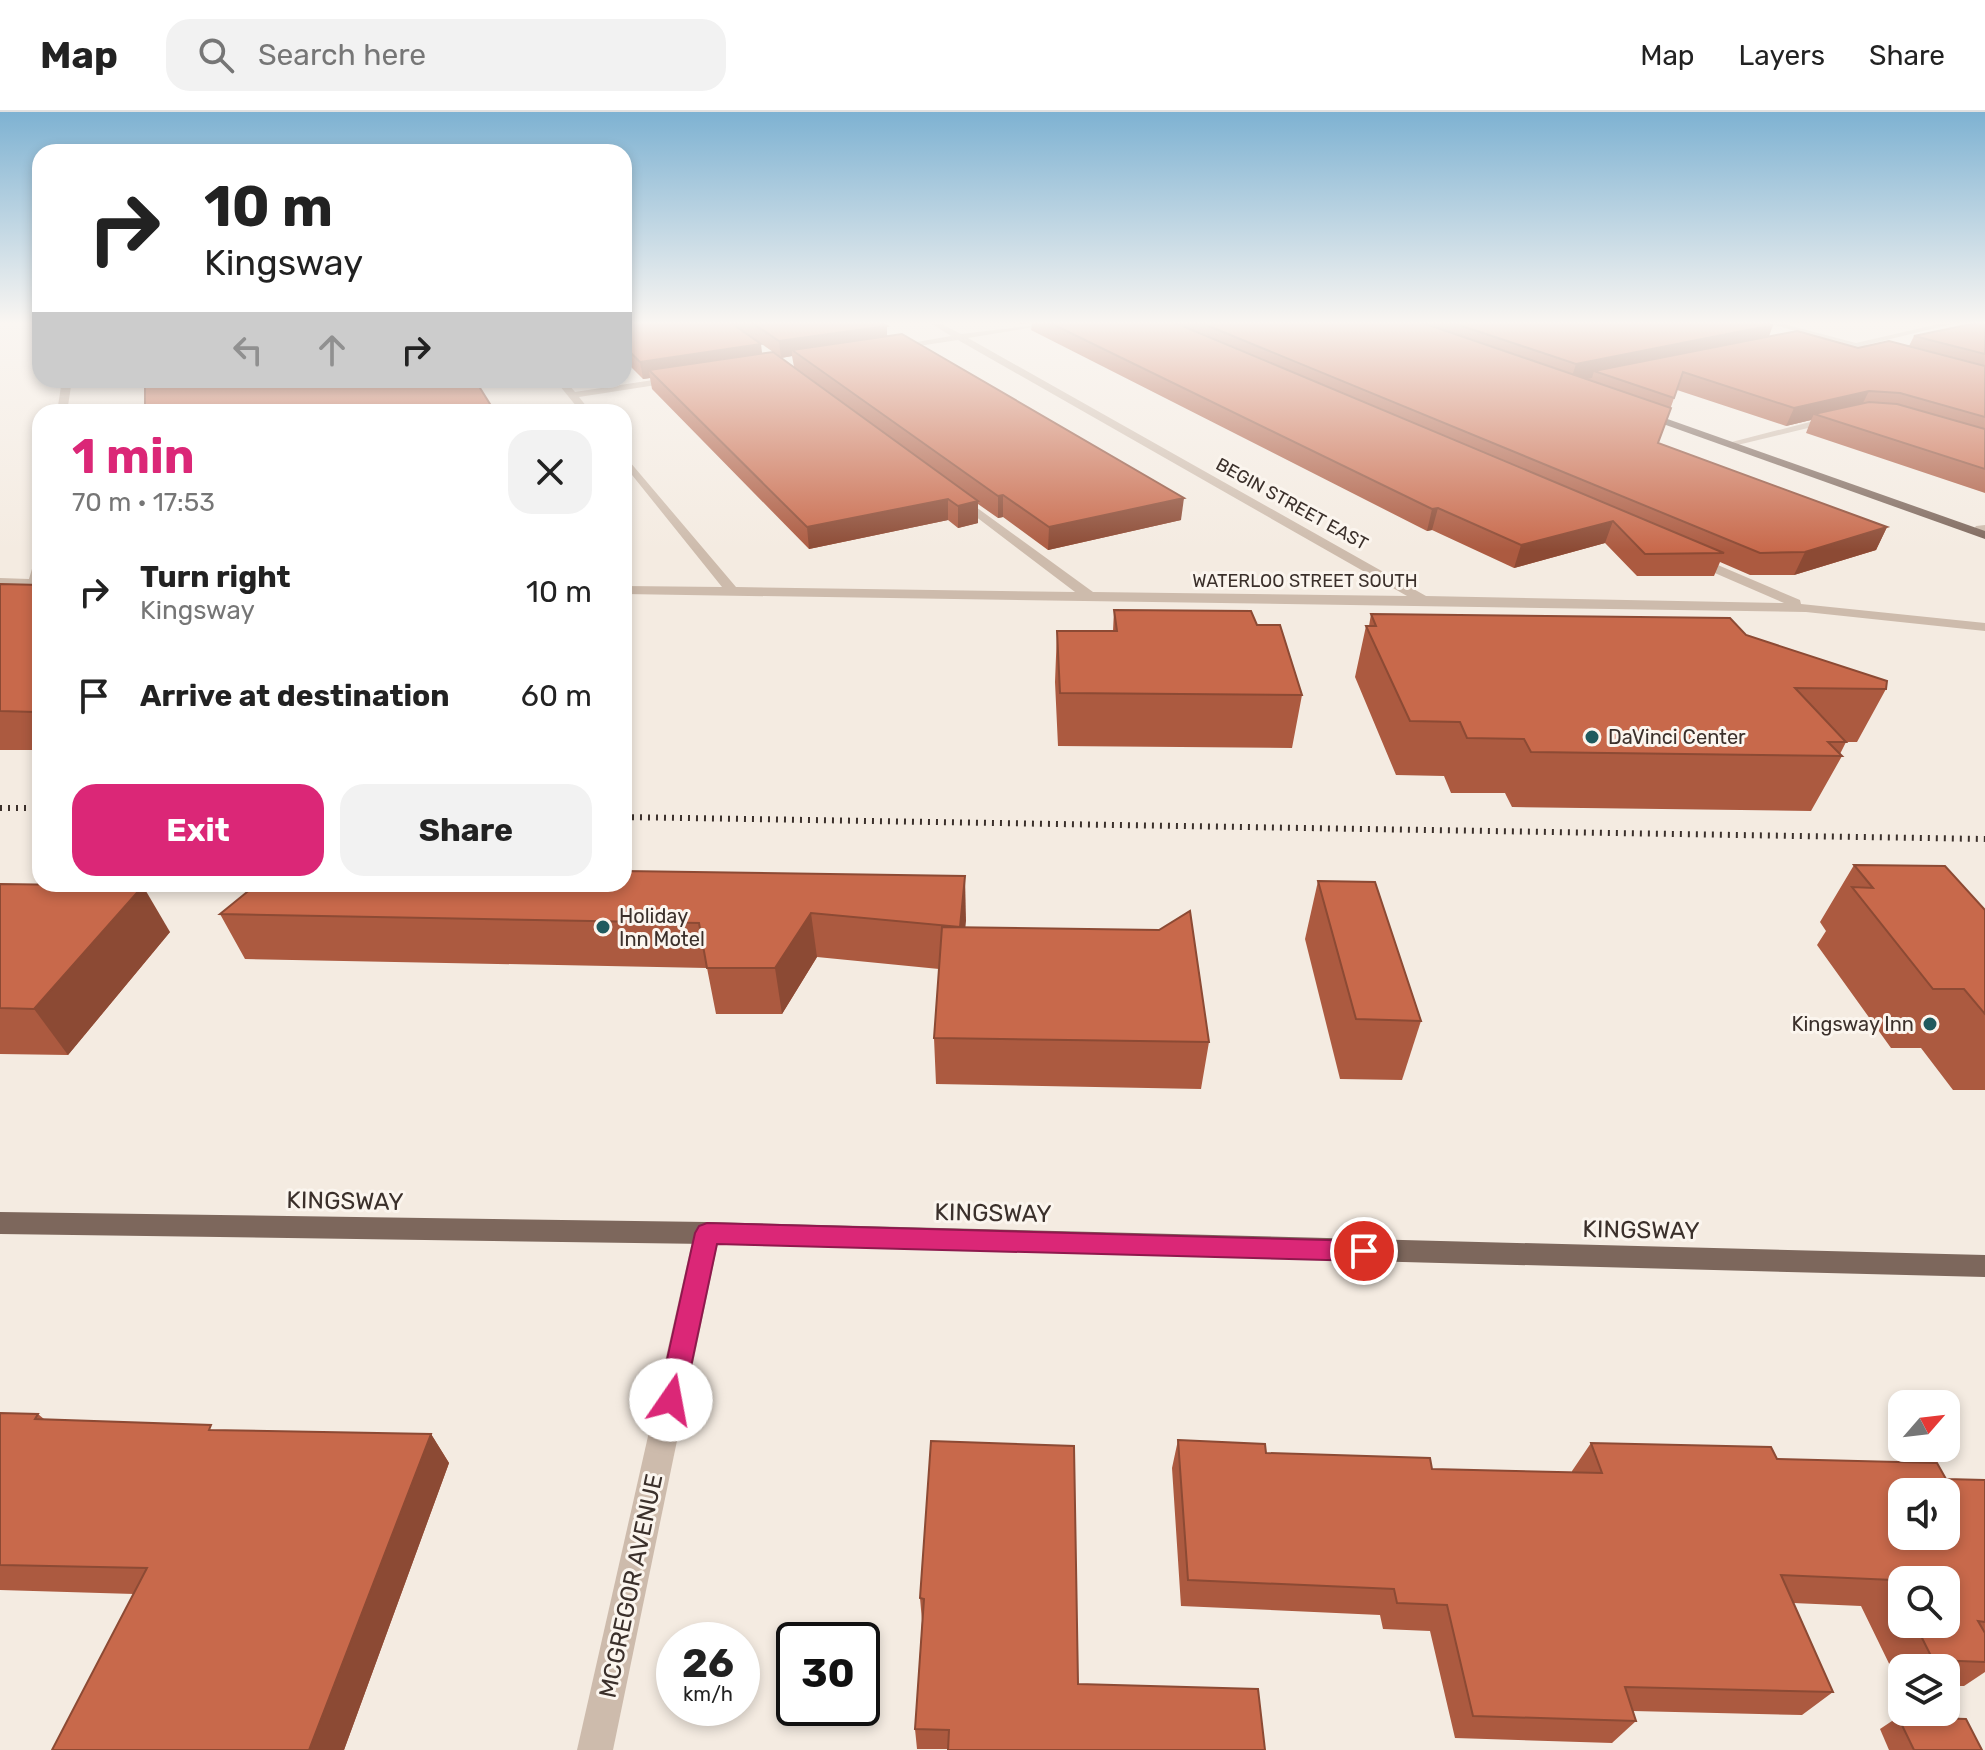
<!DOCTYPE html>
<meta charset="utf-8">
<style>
body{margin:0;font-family:Rubik,sans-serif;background:#f2f2f2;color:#222;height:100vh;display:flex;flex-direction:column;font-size:30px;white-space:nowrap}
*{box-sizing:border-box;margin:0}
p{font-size:26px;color:#767676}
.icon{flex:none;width:44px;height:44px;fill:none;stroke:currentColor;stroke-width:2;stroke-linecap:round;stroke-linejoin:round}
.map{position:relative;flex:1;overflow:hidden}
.panel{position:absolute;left:32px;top:292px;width:600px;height:488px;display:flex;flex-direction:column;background:#fff;border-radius:24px;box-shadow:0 4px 12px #0003}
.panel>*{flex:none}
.banner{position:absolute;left:32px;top:32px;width:600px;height:244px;border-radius:24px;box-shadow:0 4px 12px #0003;background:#fff;color:#222;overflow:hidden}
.needle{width:52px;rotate:62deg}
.fabs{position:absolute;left:1888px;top:1278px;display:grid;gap:16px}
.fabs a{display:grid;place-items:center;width:72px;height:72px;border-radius:16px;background:#fff;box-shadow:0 4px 12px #0003;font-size:40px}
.speed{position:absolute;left:656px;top:1510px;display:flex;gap:16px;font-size:40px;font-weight:700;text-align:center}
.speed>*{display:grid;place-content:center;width:104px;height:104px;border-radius:50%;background:#fff;box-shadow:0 4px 12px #0003;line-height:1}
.speed small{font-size:20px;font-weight:400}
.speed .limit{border:4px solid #111;border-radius:12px;background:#fff;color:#111}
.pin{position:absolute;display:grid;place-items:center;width:68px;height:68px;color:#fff;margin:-34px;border:4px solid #fff;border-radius:50%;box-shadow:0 2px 8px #0007}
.me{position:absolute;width:88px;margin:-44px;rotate:12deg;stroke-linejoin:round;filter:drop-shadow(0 0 6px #0008)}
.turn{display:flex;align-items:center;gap:28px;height:168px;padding:0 40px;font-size:36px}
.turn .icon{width:104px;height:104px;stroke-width:2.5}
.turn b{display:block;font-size:56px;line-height:68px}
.lanes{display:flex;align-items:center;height:76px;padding:0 40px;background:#0003;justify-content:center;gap:40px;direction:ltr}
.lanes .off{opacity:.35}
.round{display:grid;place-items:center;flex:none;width:84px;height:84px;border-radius:24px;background:#f2f2f2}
.overview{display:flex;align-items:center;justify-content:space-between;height:136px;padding:0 40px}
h1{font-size:48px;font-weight:700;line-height:60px;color:#db2777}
.action{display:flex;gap:16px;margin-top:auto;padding:16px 40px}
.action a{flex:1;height:92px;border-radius:24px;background:#db2777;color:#fff;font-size:32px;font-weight:700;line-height:92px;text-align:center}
.action a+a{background:#f2f2f2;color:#222}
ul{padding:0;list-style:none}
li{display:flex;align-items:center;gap:24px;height:104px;padding:0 40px}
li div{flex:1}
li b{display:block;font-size:30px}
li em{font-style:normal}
header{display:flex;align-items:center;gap:48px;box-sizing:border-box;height:112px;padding:0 40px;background:#fff;border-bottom:2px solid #e0e0e0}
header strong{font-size:38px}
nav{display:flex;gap:44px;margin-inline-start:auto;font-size:28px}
.search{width:560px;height:72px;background:#f2f2f2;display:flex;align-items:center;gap:20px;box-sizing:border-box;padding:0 28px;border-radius:24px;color:#767676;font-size:30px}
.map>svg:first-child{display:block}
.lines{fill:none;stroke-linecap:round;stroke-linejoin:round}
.minor{fill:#cdbbac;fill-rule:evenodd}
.major{fill:#7d675c;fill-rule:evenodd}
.rail{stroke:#3b302b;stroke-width:6;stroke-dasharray:2 6;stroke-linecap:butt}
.wall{fill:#ac5a40;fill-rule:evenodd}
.shaded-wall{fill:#8c4a34}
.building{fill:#c8694b;stroke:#8c4a34;stroke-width:2;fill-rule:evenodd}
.route{fill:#db2777;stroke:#8e194d;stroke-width:2}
.poi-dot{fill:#1f5a5e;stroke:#fbf5ee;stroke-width:3}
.labels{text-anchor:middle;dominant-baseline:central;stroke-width:6;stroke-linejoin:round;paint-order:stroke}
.far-street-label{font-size:18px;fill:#3b302b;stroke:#fbf5ee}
.poi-label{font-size:20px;fill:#3b302b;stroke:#fbf5ee;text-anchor:start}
.near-street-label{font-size:24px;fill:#3b302b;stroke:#fbf5ee}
</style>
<header>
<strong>Map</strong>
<div class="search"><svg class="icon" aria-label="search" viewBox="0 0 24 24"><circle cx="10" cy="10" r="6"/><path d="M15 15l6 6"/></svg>Search here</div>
<nav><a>Map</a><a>Layers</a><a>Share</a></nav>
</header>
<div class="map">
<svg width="1985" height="1638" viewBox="0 0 1985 1638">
<rect width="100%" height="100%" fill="#f4ebe1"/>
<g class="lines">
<g class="minor">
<polygon points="929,210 938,210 961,222 1064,210 968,226 1426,484 1784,491 1687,449 1687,443 1692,442 1800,488 1801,492 1985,511 1985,519 1806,500 624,482 624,474 722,475 624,353 624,343 736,475 1075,480 954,388 952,386 958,382 1093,480 1407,484 958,228 892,238 888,235 951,224"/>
<polygon points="1764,210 1776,210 1856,231 1947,210 1960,210 1866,233 1891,240 1888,245"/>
<polygon points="679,264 682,269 579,285 591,300 581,300 555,268 565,268 575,280"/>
<polygon points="62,268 72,268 67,300 57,300"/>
<polygon points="300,268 310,268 320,300 310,300"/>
<polygon points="1833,304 1838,307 1837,309 1729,335 1724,332"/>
<polygon points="1985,413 1985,421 1974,417 1976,414"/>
<polygon points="40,446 40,475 0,474 0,466 29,467 34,450"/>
<polygon points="707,1110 716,1113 720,1121 613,1638 577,1638 694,1121 698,1113"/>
</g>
<g class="major">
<polygon points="1642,298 1985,419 1985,427 1638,303 1637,301"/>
<polygon points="0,1100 707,1110 1985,1143 1985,1165 707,1132 0,1122"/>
</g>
<g class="rail">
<polyline points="0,696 40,696"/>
<polyline points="624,705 1985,727"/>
</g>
</g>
<g class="wall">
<path d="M 624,210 L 762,242 L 773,240 L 731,210 L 879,210 L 887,214 L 887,224 L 1181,408 L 1048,438 L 1003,405 L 998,406 L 978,392 L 978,411 L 958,416 L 948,408 L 809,437 L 652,277 L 650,266 L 643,267 L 624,248 ZM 792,244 L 794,255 L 781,246 Z"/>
<polygon points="1015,210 1762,210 1769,225 1858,236 1909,234 1914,224 1985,210 1985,381 1806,321 1811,308 1786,314 1677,278 1658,331 1887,415 1876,438 1794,463 1750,463 1720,450 1714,464 1637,464 1605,431 1514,456 1432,418 1427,419 1031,218 1032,211 1020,212"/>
<polygon points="0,472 40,473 40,638 0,638"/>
<polygon points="1114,498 1257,513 1302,583 1292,636 1058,634 1055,570 1057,519 1113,519"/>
<polygon points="1371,502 1746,523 1886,577 1857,630 1846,630 1840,642 1842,644 1811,699 1512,695 1505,681 1451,681 1444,664 1396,663 1355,565 1366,514 1369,514"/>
<polygon points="1854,753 1985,798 1985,978 1953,978 1921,936 1891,936 1817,833 1826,819 1820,810"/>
<polygon points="965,764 965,815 1209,930 1201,977 936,972 934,926 939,857 817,845 782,902 716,902 707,856 245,847 220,802"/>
<polygon points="1318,769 1421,909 1402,968 1340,967 1305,827"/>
<polygon points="0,772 170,820 68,943 0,942"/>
<polygon points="0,1301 38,1302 44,1307 215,1318 431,1322 449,1351 344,1638 52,1638 134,1482 0,1478"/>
<path d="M 1178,1328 L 1266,1341 L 1432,1357 L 1572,1361 L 1572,1359 L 1591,1331 L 1777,1347 L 1946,1367 L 1985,1368 L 1985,1560 L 1964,1574 L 1946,1574 L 1946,1556 L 1902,1556 L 1902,1572 L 1899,1572 L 1861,1494 L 1793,1491 L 1833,1580 L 1802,1603 L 1633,1599 L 1636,1609 L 1612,1631 L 1455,1626 L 1430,1519 L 1383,1517 L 1380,1503 L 1181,1494 L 1172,1356 ZM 1902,1468 L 1946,1512 L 1902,1512 Z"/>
<polygon points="1074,1334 948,1637 917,1637 915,1617 922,1509 920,1486"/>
<polygon points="1898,1605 1982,1638 1889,1638 1880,1617"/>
</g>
<g class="shaded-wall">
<polygon points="1020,210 1032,210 1032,211 1020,212"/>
<polygon points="1773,213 1767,230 1594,259 1592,266 1570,270 1576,252"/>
<polygon points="887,214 887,230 792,238 792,244 781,246 779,229"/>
<polygon points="761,232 763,249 649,258 650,266 643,267 640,250"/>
<polygon points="1869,279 1860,297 1814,302 1811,308 1786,314 1794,296"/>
<polygon points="1003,383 1003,405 998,406 998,384"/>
<polygon points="1184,386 1181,408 1048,438 1049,415"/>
<polygon points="948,387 948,408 809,437 807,415"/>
<polygon points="978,389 978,411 958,416 958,394"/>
<polygon points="1438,396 1432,418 1427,419 1432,397"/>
<polygon points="1613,409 1605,431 1514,456 1521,433"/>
<polygon points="1887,415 1876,438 1794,463 1805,440"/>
<polygon points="965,764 966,809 961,860 960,815"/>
<polygon points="143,774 170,820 68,943 34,897"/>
<polygon points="811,801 817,845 782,902 775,856"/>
<polygon points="431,1322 449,1351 344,1638 309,1638"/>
</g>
<g class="building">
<polygon points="624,210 730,210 761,232 640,250 624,234"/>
<polygon points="751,210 879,210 887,214 779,229"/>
<polygon points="1048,210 1173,210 1724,441 1645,442 1613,409 1521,433 1438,396 1432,397"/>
<polygon points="1199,210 1420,210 1671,296 1658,331 1887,415 1805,440 1760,441"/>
<polygon points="1450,210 1762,210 1773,213 1576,252"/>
<polygon points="1981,210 1985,210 1985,242 1914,224"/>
<polygon points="1797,219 1858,236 1889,229 1985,254 1985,305 1900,281 1869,279 1794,296 1683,260 1674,286 1594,259"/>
<polygon points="902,222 1184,386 1049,415 1003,383 998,384 792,238"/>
<polygon points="773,240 978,389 958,394 948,387 807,415 649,258"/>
<polygon points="145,268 296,268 298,274 310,274 313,271 312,268 475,268 495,300 145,300"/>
<polygon points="1869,290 1897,292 1985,317 1985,357 1814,302"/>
<polygon points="0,472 40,473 40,601 33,601 35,600 0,599"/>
<polygon points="1114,498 1251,499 1257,513 1280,513 1302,583 1060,581 1057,519 1117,519"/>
<polygon points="1371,502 1730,506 1746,523 1887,569 1886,577 1795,576 1846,630 1828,630 1842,644 1531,640 1524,627 1467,626 1460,610 1410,609 1366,514 1376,514"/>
<polygon points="1854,753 1945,754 1985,798 1985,902 1964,877 1933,877 1852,775 1873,776"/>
<polygon points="624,759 965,764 960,815 811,801 775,856 707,856 699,811 220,802 257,772 624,772"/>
<polygon points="1318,769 1375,770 1421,909 1356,907"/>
<polygon points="0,772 143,774 34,897 0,896"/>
<polygon points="1190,799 1209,930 934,926 942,815 1159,818"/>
<polygon points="0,1301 38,1302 35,1307 211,1313 209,1318 431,1322 309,1638 52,1638 147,1456 0,1453"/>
<path d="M 1178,1328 L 1265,1332 L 1266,1341 L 1430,1346 L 1432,1357 L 1602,1361 L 1591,1331 L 1771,1335 L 1777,1347 L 1937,1351 L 1946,1367 L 1985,1368 L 1985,1510 L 1978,1509 L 1985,1521 L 1985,1550 L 1933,1548 L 1915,1512 L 1946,1512 L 1946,1468 L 1902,1468 L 1902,1487 L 1893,1468 L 1781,1463 L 1833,1580 L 1625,1575 L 1636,1609 L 1473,1604 L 1447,1493 L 1397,1491 L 1394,1477 L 1188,1468 ZM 1902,1380 L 1946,1380 L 1946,1424 L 1902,1424 Z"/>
<polygon points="931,1329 1074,1334 1078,1572 1258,1577 1265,1638 948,1638 949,1618 915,1617 924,1487 920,1486"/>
<polygon points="1898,1605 1966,1607 1982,1638 1914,1638"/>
</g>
<linearGradient id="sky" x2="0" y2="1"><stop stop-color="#7eb2d2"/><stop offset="0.48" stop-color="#faf6f2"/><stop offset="1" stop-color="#faf6f2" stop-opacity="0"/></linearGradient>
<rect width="1985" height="439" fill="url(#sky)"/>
<polygon class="route" points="707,1111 1364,1129 1372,1132 1376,1139 1372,1146 1364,1149 717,1132 684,1288 681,1297 671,1301 662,1297 658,1288 695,1121 699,1114"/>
<g class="poi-dot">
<circle cx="1592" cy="625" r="8"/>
<circle cx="603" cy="815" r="8"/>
<circle cx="1930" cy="912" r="8"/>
</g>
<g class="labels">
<g class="far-street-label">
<text transform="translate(1292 392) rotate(29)">BEGIN STREET EAST</text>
<text x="1305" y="469">WATERLOO STREET SOUTH</text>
</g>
<g class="poi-label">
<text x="1608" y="625">DaVinci Center</text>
<text x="619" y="804">Holiday<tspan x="619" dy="23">Inn Motel</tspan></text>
<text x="1914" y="912" text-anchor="end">Kingsway Inn</text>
</g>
<g class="near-street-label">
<text transform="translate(345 1089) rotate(1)">KINGSWAY</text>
<text transform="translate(993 1101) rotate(1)">KINGSWAY</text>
<text transform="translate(1641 1118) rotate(1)">KINGSWAY</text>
<text transform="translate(631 1474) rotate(-78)">MCGREGOR AVENUE</text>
</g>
</g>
</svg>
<div class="fabs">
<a><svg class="needle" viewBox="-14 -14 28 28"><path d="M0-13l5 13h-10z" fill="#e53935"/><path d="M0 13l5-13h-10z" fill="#767676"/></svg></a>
<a><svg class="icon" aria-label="sound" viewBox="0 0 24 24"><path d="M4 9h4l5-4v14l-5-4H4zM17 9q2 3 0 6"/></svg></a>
<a><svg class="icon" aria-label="search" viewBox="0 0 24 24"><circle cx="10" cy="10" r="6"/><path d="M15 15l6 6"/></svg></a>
<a><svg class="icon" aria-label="layers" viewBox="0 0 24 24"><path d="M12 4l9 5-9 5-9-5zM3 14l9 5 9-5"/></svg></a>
</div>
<div class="speed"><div>26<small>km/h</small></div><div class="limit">30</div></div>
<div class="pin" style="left:1364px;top:1139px;background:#d93025"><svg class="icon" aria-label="arrive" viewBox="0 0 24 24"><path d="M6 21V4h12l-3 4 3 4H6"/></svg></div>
<svg class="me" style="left:671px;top:1288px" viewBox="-20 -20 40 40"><circle r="19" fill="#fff"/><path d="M0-13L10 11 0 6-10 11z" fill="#db2777"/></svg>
<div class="banner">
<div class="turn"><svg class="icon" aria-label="right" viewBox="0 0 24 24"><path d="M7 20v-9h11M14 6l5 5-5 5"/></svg><div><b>10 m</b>Kingsway</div></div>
<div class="lanes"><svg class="icon off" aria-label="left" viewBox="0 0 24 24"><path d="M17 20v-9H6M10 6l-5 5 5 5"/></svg><svg class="icon off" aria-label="ahead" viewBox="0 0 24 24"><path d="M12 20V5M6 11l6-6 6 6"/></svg><svg class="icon" aria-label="right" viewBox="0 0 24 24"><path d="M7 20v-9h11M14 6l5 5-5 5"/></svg></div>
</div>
<section class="panel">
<div class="overview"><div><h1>1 min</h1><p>70 m · 17:53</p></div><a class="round"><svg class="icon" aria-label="close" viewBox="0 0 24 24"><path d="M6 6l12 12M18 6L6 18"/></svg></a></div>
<ul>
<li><svg class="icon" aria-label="right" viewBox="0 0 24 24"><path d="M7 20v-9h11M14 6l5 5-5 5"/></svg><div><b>Turn right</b><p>Kingsway</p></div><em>10 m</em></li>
<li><svg class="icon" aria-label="arrive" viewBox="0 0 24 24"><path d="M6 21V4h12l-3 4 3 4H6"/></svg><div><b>Arrive at destination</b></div><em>60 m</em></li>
</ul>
<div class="action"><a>Exit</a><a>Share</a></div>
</section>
</div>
